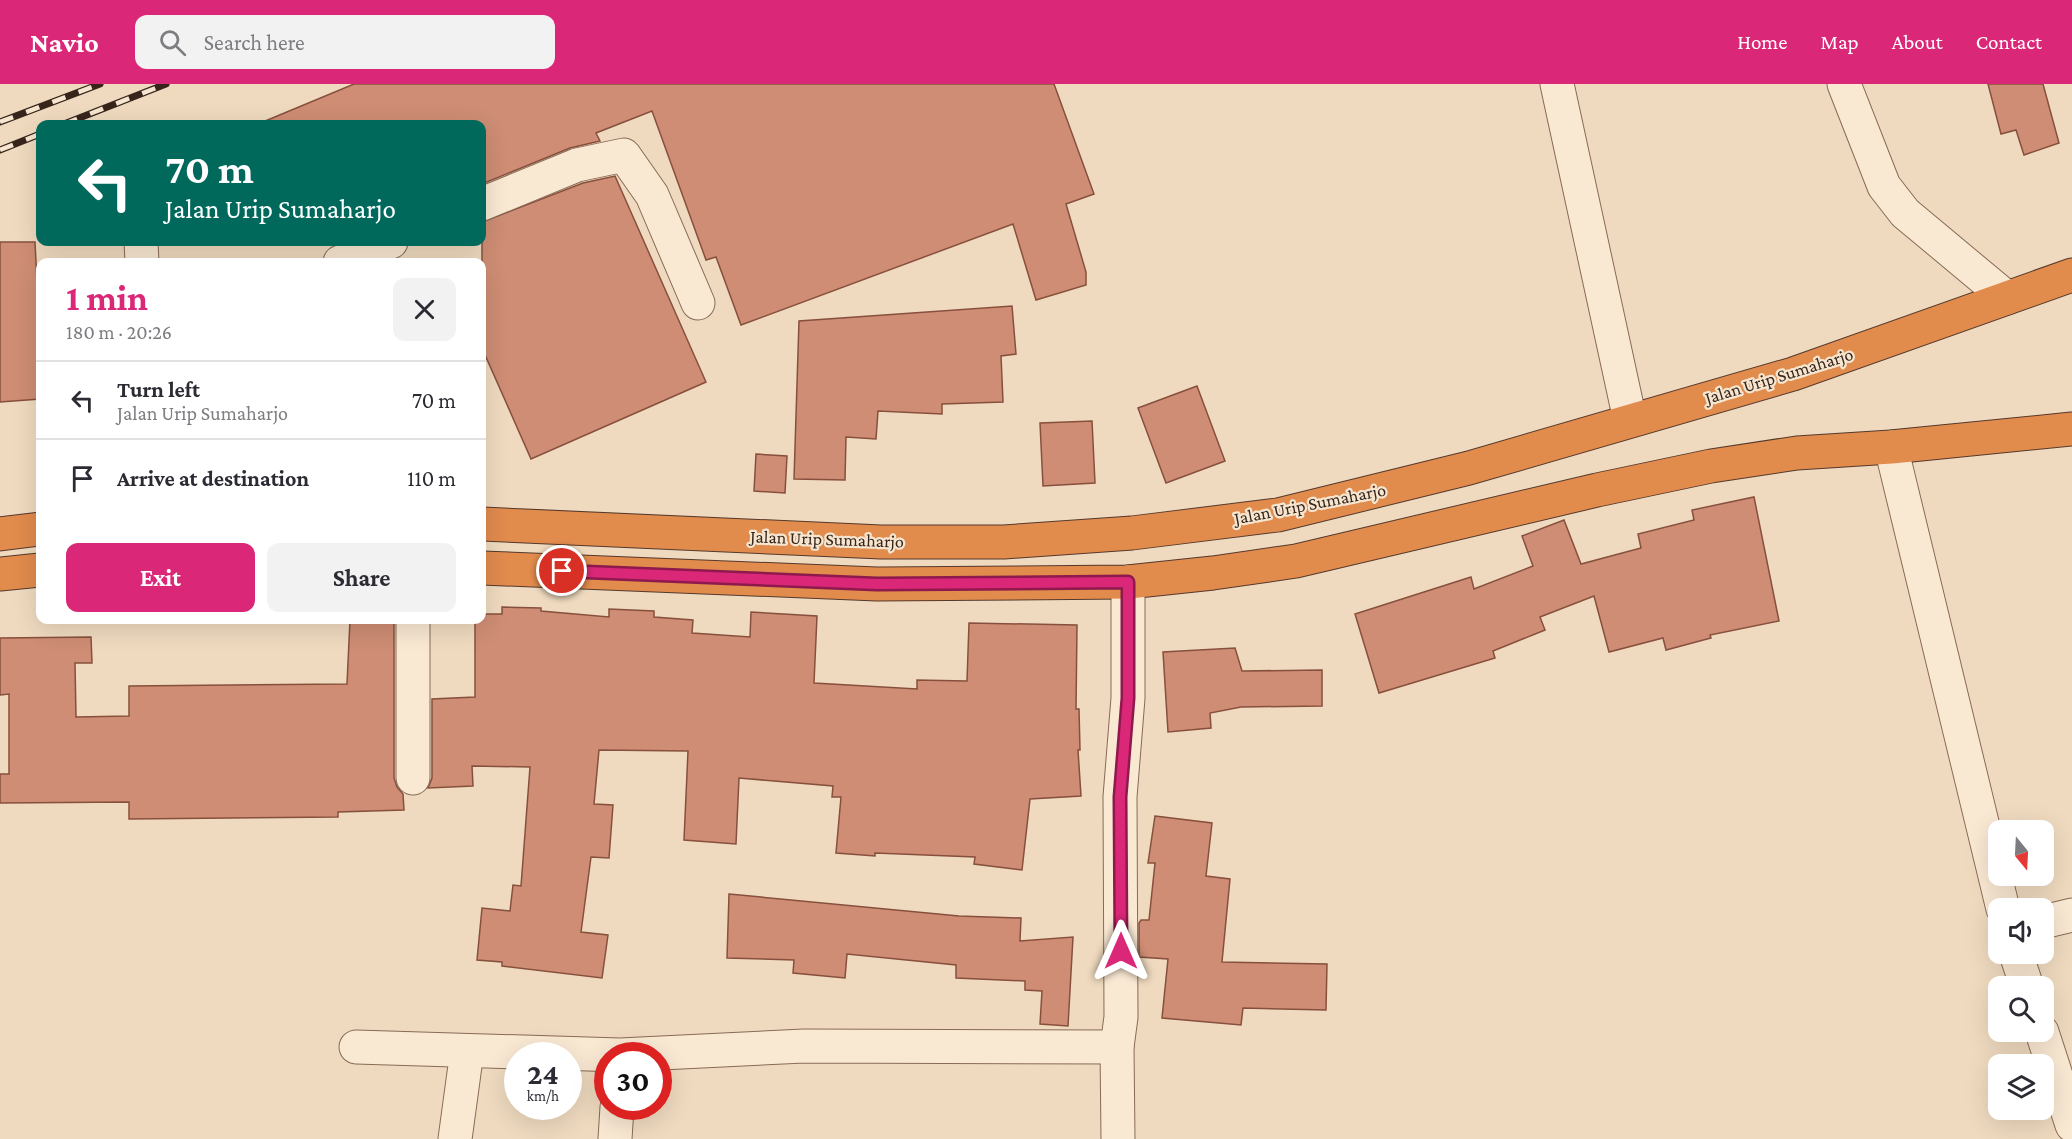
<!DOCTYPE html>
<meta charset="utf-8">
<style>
body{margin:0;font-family:"Crimson Pro",serif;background:#f2f2f3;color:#2b2b33;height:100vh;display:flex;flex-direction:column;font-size:22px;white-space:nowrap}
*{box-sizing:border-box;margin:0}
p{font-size:20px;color:#7c7c81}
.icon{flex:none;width:33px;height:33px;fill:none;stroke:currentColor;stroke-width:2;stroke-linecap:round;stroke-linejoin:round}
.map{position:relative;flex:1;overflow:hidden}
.panel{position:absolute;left:36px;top:174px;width:450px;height:366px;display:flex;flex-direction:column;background:#fff;border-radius:12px;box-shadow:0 6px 24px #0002}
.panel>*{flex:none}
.banner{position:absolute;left:36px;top:36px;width:450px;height:126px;border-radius:12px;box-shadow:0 6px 24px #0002;background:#00695c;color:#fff;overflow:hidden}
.needle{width:39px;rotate:162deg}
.fabs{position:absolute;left:1988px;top:736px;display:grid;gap:12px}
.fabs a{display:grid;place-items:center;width:66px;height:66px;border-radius:12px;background:#fff;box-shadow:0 6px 24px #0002;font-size:30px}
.speed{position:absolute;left:504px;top:958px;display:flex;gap:12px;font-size:30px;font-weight:700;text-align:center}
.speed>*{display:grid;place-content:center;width:78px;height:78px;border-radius:50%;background:#fff;box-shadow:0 6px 24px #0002;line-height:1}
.speed small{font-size:15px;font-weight:400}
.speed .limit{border:9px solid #d22;background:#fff;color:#111}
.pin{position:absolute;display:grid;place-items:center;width:51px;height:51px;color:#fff;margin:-26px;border:3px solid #fff;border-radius:50%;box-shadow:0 2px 6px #0007}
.me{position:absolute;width:66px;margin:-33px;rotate:0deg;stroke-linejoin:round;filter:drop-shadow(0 0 4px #0008)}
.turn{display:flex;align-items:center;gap:21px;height:126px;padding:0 30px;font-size:27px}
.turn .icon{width:78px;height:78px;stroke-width:2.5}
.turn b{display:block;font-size:42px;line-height:51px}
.round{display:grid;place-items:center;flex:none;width:63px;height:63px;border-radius:12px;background:#f2f2f3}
.overview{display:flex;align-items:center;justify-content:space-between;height:102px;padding:0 30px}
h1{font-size:36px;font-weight:700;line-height:45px;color:#db2777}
.action{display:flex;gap:12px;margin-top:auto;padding:12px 30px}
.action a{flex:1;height:69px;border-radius:12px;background:#db2777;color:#fff;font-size:24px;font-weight:700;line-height:69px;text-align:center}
.action a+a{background:#f2f2f3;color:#2b2b33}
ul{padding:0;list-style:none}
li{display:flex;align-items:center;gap:18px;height:78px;padding:0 30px;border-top:2px solid #e1e1e2}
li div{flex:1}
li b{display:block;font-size:22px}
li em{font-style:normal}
header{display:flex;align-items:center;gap:36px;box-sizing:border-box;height:84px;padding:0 30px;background:#db2777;color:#fff}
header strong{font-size:28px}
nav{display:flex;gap:33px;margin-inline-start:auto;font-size:21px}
.search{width:420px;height:54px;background:#f2f2f3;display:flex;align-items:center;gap:15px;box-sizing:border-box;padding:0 21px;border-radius:12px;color:#7c7c81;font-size:22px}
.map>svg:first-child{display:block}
.building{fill:#ce8d74;stroke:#87503d;stroke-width:1.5}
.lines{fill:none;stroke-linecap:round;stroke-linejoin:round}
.minor-casing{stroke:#886a57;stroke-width:35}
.highway-casing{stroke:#55392c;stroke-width:35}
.minor{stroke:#f9e8d2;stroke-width:33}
.highway{stroke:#e18b4d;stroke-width:33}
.rail-casing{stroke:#37251c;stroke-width:7}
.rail{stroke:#f6e5cf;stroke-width:4.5;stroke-dasharray:14;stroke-linecap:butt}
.route-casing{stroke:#8e194d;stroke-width:15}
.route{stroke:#db2777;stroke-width:10}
.labels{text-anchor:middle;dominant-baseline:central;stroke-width:4.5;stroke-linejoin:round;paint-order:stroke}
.street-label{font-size:18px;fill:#37251c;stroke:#f6e5cf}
</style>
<header>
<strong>Navio</strong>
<div class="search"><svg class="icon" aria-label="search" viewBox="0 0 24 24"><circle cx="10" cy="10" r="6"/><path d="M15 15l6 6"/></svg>Search here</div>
<nav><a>Home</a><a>Map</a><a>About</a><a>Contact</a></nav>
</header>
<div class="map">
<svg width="2072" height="1055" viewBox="0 0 2072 1055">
<rect width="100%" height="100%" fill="#efdabf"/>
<g class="building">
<polygon points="354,0 1054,0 1094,110 1066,120 1086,188 1086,201 1036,216 1013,140 741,241 716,173 706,176 652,27 596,49 600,57 570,64 482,100 482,40 258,40"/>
<polygon points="1988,0 2043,0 2059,59 2024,71 2016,46 2001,50"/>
<polygon points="615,92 706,298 531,375 482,264 482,138 583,99"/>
<polygon points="0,158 35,158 40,259 40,315 0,318"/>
<polygon points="1012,222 1016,270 1001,272 1003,318 942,320 942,330 878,327 876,355 846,353 845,396 794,395 799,237"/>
<polygon points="1197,302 1225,377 1166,399 1138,324"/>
<polygon points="1092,337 1095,399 1043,402 1040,339"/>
<polygon points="756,370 787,372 785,409 754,407"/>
<polygon points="1754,413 1779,537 1710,551 1711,554 1666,566 1663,554 1609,568 1594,512 1540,533 1545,546 1493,567 1495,574 1379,609 1355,530 1471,493 1474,505 1533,482 1522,452 1564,436 1581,480 1641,464 1638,450 1694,436 1692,426"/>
<polygon points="502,523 541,524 541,527 609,533 609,525 654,527 654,533 693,536 692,549 750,553 751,528 817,532 814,599 917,605 917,596 967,597 969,539 1077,541 1076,625 1079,625 1080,666 1078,666 1081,712 1030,715 1022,786 974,780 975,773 875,769 875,772 836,769 841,713 832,713 833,702 739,694 736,760 684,756 688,667 599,666 594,720 613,721 609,774 591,773 581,848 608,851 602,894 502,882 502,878 477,876 482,824 510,827 513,801 521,802 530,683 472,682 473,702 428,704 432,694 432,615 475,613 475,536 482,536 482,530 502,530"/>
<polygon points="350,536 394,536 394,694 397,703 403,710 404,726 338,728 338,733 129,735 129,718 0,719 0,690 9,690 9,610 0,611 0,554 91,553 92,579 75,579 76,633 129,632 129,602 347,600"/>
<polygon points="1235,564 1242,587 1322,586 1322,622 1241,623 1210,629 1211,644 1168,648 1163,568"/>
<polygon points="1155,732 1212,739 1206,792 1230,795 1222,878 1327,880 1326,926 1243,924 1241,941 1162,934 1168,875 1139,873 1139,839 1141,836 1149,836 1155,779 1148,779"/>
<polygon points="729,810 959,832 1021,834 1020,857 1073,853 1068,942 1040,940 1042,907 1025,906 1025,897 956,894 956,881 847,870 845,894 793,889 794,876 727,874"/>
</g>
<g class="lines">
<defs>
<g id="minor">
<polyline points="1557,0 1630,336"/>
<polyline points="1844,0 1884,102 1905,129 2007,214"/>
<polyline points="482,120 577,81 624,71 652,111 698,219"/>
<polyline points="141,158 142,178"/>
<polyline points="340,178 391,158"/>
<polyline points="1891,363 2003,825"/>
<polyline points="413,694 413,536"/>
<polyline points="2043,838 2072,831"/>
<polyline points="2016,870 2027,903"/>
<polyline points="2042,948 2072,1041"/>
<polyline points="356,963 620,971 804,962 1117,963"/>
<polyline points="455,1055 467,967"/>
<polyline points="615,1055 617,1023"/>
<polyline points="1118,1055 1117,963 1121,933 1120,713 1128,614 1128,498"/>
</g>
<g id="highway">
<polyline points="482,440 881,458 1004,458 1132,449 1278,431 1469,384 1793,290 2072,191"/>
<polyline points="0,450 40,445"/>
<polyline points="482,484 877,500 1128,498 1213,489 1296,477 1597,406 1711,382 1797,369 1891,363 2072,345"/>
<polyline points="0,490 40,486"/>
</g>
</defs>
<use href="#minor" class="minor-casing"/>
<use href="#highway" class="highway-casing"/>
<use href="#minor" class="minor"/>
<use href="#highway" class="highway"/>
<defs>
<g id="rail">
<polyline points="0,38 100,0"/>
<polyline points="64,40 166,0"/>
<polyline points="0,66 40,50"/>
</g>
</defs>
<use href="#rail" class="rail-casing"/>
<use href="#rail" class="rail"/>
</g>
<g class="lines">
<defs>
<polyline id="route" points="562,487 877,500 1128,498 1128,614 1120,713 1121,867"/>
</defs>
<use href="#route" class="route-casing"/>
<use href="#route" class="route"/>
</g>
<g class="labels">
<g class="street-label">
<text transform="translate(1779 292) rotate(-17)">Jalan Urip Sumaharjo</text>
<text transform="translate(1310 420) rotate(-11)">Jalan Urip Sumaharjo</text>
<text transform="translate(827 455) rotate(2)">Jalan Urip Sumaharjo</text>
</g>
</g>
</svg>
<div class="fabs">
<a><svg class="needle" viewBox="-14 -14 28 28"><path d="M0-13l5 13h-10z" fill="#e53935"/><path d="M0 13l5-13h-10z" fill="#7c7c81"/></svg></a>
<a><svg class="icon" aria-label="sound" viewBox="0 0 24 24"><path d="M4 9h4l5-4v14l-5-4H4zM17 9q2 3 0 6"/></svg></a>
<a><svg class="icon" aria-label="search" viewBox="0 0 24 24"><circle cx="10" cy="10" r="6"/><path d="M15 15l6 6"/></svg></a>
<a><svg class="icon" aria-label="layers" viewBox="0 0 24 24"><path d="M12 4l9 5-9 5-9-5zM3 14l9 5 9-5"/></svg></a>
</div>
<div class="speed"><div>24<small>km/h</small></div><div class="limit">30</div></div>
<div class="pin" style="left:562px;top:487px;background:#d93025"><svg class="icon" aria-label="arrive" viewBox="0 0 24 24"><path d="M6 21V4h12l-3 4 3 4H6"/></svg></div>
<svg class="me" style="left:1121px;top:867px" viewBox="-20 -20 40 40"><path d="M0-17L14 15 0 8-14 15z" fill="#db2777" stroke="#fff" stroke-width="4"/></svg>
<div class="banner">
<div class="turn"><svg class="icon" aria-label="left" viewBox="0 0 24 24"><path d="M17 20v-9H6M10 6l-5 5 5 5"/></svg><div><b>70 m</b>Jalan Urip Sumaharjo</div></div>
</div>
<section class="panel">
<div class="overview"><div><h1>1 min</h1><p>180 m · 20:26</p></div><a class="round"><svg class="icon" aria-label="close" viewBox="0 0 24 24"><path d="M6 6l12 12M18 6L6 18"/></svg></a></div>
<ul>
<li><svg class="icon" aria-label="left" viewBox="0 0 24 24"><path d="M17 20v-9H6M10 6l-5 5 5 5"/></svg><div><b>Turn left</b><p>Jalan Urip Sumaharjo</p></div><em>70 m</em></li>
<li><svg class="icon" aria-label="arrive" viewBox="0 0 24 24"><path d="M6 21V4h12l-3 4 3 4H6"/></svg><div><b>Arrive at destination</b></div><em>110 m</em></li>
</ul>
<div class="action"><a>Exit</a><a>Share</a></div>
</section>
</div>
